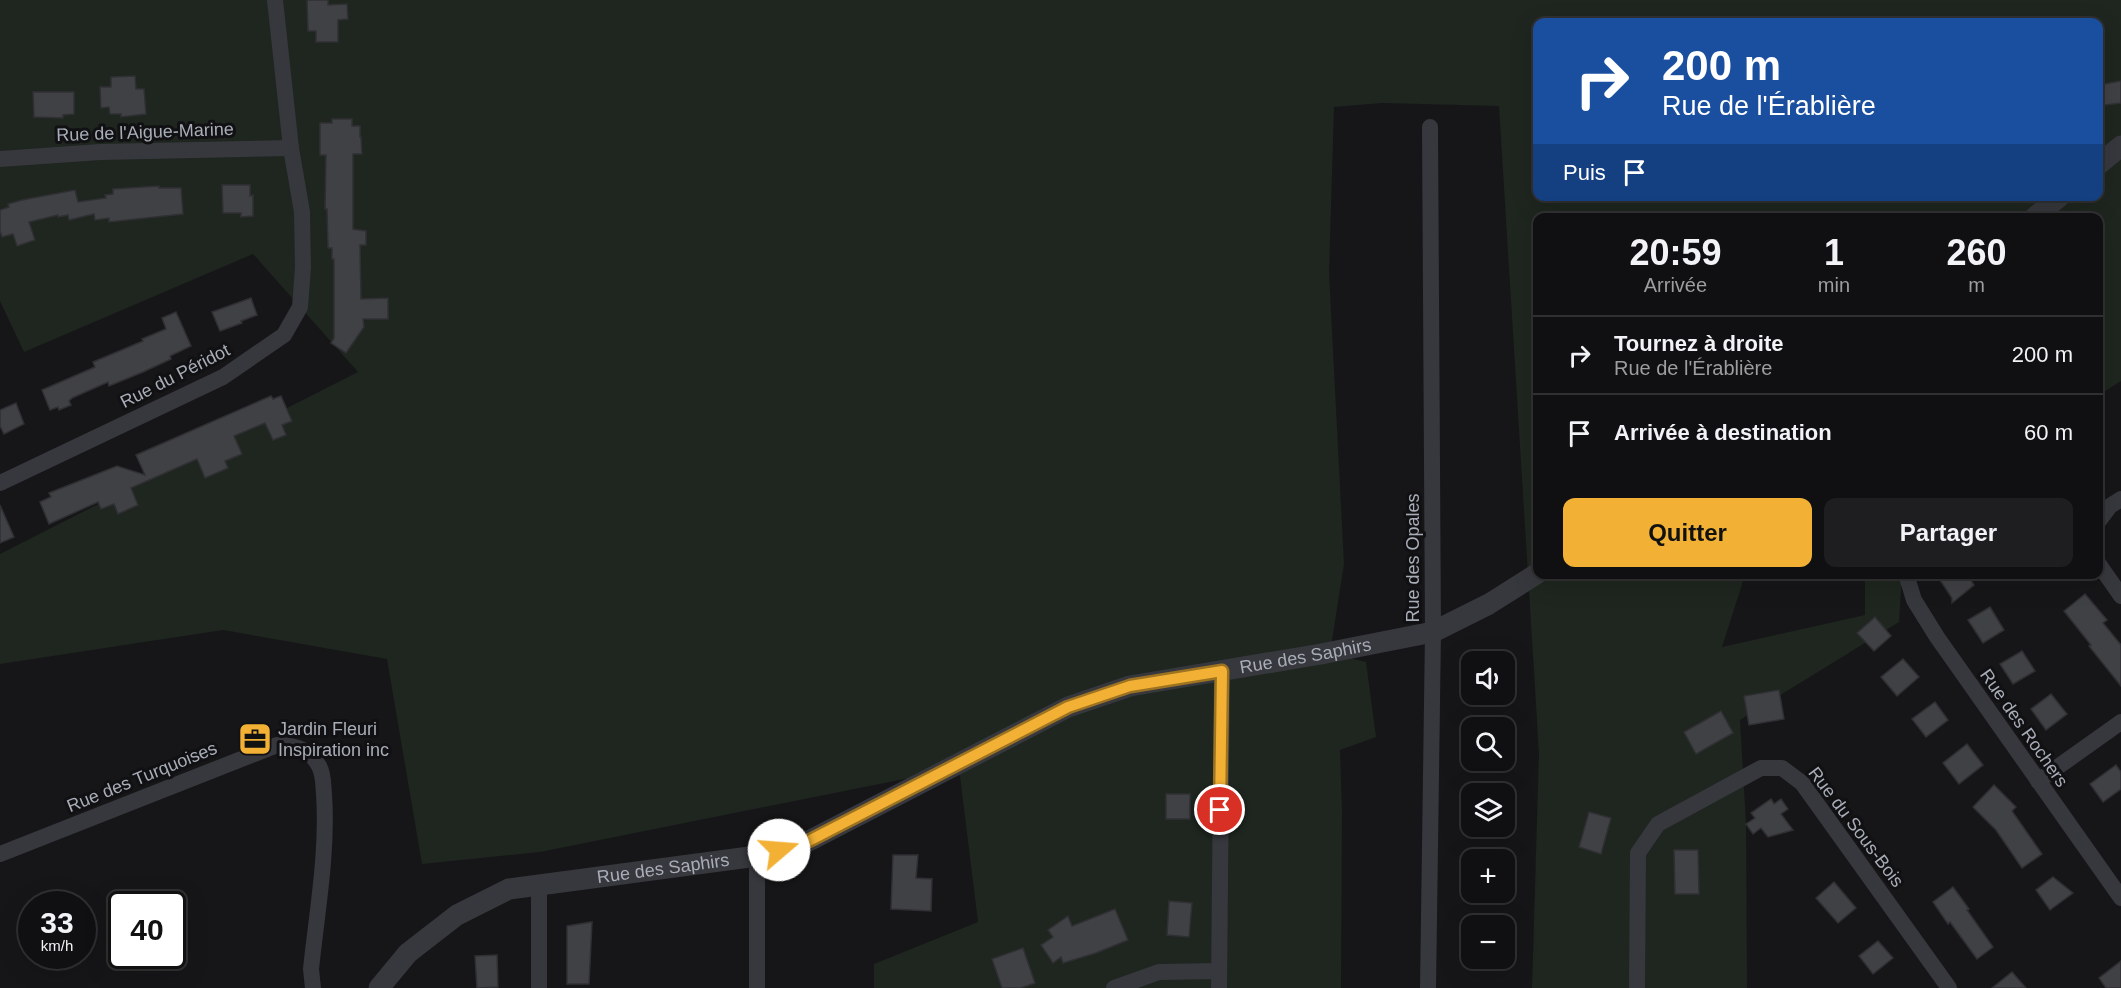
<!DOCTYPE html>
<html lang="fr">
<meta charset="utf-8">
<style>
body{margin:0;font-family:Helvetica,sans-serif;background:#1e1e20;color:#f1f3f6;height:100vh;display:flex;flex-direction:column;font-size:22px;white-space:nowrap}
*{box-sizing:border-box;margin:0}
p{font-size:20px;color:#9c9d9f}
.icon{flex:none;width:33px;height:33px;fill:none;stroke:currentColor;stroke-width:2;stroke-linecap:round;stroke-linejoin:round}
.map{position:relative;flex:1;overflow:hidden}
.details{position:absolute;left:1533px;top:213px;width:570px;height:366px;display:flex;flex-direction:column;background:#101012;border-radius:12px;box-shadow:0 6px 24px #0002,0 0 0 2px #303032}
.details>*{flex:none}
.top-card{position:absolute;left:1533px;top:18px;width:570px;height:183px;border-radius:12px;box-shadow:0 6px 24px #0002,0 0 0 2px #303032;background:#1a4fa0;color:#fff;overflow:hidden}
.fabs{position:absolute;left:1461px;top:651px;display:grid;gap:12px}
.fabs a{display:grid;place-items:center;width:54px;height:54px;border-radius:12px;background:#101012;box-shadow:0 6px 24px #0002,0 0 0 2px #303032;font-size:30px}
.speed{position:absolute;left:18px;top:891px;display:flex;gap:12px;font-size:30px;font-weight:700;text-align:center}
.speed>*{display:grid;place-content:center;width:78px;height:78px;border-radius:50%;background:#101012;box-shadow:0 6px 24px #0002,0 0 0 2px #303032;line-height:1}
.speed small{font-size:15px;font-weight:400}
.speed .limit{border:3px solid #111;border-radius:9px;background:#fff;color:#111}
.pin{position:absolute;display:grid;place-items:center;width:51px;height:51px;color:#fff;margin:-26px;border:3px solid #fff;border-radius:50%;box-shadow:0 2px 6px #0007}
.me{position:absolute;width:66px;margin:-33px;rotate:72deg;stroke-linejoin:round;filter:drop-shadow(0 0 4px #0008)}
.turn{display:flex;align-items:center;gap:21px;height:126px;padding:0 30px;font-size:27px}
.turn .icon{width:78px;height:78px;stroke-width:2.5}
.turn b{display:block;font-size:42px;line-height:51px}
.then{display:flex;align-items:center;height:57px;padding:0 30px;background:#0003;gap:12px;font-size:22px}
.eta{display:flex;justify-content:space-evenly;align-items:center;height:102px;text-align:center}
.eta b{font-size:36px;font-weight:700;line-height:42px}
.cta{display:flex;gap:12px;margin-top:auto;padding:12px 30px}
.cta a{flex:1;height:69px;border-radius:12px;background:#f2b134;color:#111;font-size:24px;font-weight:700;line-height:69px;text-align:center}
.cta a+a{background:#1e1e20;color:#f1f3f6}
ul{padding:0;list-style:none}
li{display:flex;align-items:center;gap:18px;height:78px;padding:0 30px;border-top:2px solid #303032}
li div{flex:1}
li b{display:block;font-size:22px}
li em{font-style:normal}
.map>svg:first-child{display:block}
.green{fill:#1e261f;fill-rule:evenodd}
.building{fill:#404145;stroke:#303034;stroke-width:1.5}
.lines{fill:none;stroke-linecap:round;stroke-linejoin:round}
.minor{stroke:#37383d;stroke-width:16}
.tertiary{stroke:#37383d;stroke-width:21}
.route-casing{stroke:#9d7322;stroke-width:15}
.route{stroke:#f2b134;stroke-width:10}
.labels{text-anchor:middle;dominant-baseline:central;stroke-width:6;stroke-linejoin:round;paint-order:stroke}
.street-label{font-size:18px;fill:#a8adb8;stroke:#111113}
.poi-label{font-size:18px;fill:#a8adb8;stroke:#111113;text-anchor:start}
</style>
<div class="map">
<svg width="2121" height="988" viewBox="0 0 2121 988">
<rect width="100%" height="100%" fill="#161618"/>
<path class="green" d="M 0,0 L 2121,0 L 2121,381 L 2099,395 L 2098,218 L 1538,218 L 1538,574 L 1745,575 L 1722,647 L 1865,615 L 1865,575 L 1902,575 L 1899,622 L 1740,720 L 1746,824 L 1747,988 L 1532,988 L 1539,753 L 1499,106 L 1382,103 L 1334,107 L 1329,273 L 1344,564 L 1330,653 L 1366,662 L 1376,737 L 1340,750 L 1342,810 L 1341,988 L 874,988 L 874,964 L 978,922 L 959,768 L 540,852 L 422,864 L 387,659 L 223,630 L 0,664 L 0,554 L 358,372 L 253,254 L 24,352 L 0,301 ZM 1538,22 L 2098,22 L 2098,196 L 1538,196 Z"/>
<g class="building">
<polygon points="307,0 328,0 328,5 347,4 348,19 338,20 338,42 316,42 316,31 308,31"/>
<polygon points="135,76 136,89 144,89 146,114 121,117 121,114 110,114 109,107 101,108 100,87 111,87 111,77"/>
<polygon points="2121,81 2121,103 2098,106 2098,85"/>
<polygon points="33,92 74,92 74,114 63,115 63,118 34,117"/>
<polygon points="332,119 352,119 352,126 360,126 360,137 361,137 362,154 353,154 353,229 366,231 366,245 360,245 361,299 388,298 388,319 363,319 364,327 346,353 331,343 334,338 334,259 332,259 332,248 328,248 327,209 325,209 326,155 320,155 320,123 332,123"/>
<polygon points="222,185 250,185 250,196 253,195 253,216 241,217 241,213 223,213"/>
<polygon points="159,186 159,188 181,188 183,214 109,222 109,218 95,220 94,214 69,220 68,215 58,217 58,215 29,222 35,240 17,246 13,234 2,237 0,231 0,210 9,207 8,204 22,200 75,190 78,202 106,198 105,195 113,194 113,189"/>
<polygon points="251,298 257,315 241,321 242,323 220,331 212,312"/>
<polygon points="176,312 191,346 170,356 171,359 143,372 109,386 108,382 72,398 69,401 71,405 59,410 58,407 50,410 42,390 95,367 93,362 143,341 142,339 166,329 162,318"/>
<polygon points="271,396 273,399 281,396 292,421 282,425 286,435 273,440 265,423 234,436 242,454 225,461 228,468 205,478 197,459 131,488 138,505 118,514 114,504 101,509 98,502 49,524 40,502 51,497 49,493 117,466 145,475 136,455"/>
<polygon points="16,403 24,424 4,434 0,426 0,410"/>
<polygon points="0,505 14,537 0,543"/>
<polygon points="1936,574 1967,574 1974,585 1952,603 1952,598"/>
<polygon points="2085,594 2107,620 2103,623 2121,645 2121,686 2089,646 2091,645 2064,611"/>
<polygon points="1990,607 2004,630 1983,643 1968,620"/>
<polygon points="1875,617 1891,636 1874,651 1857,633"/>
<polygon points="2022,651 2035,671 2013,684 2000,664"/>
<polygon points="1903,659 1919,677 1897,696 1881,677"/>
<polygon points="1779,690 1784,719 1749,725 1744,696"/>
<polygon points="2051,694 2067,714 2046,730 2031,709"/>
<polygon points="1935,702 1948,720 1926,737 1912,719"/>
<polygon points="1721,711 1733,733 1696,754 1684,732"/>
<polygon points="1967,744 1983,765 1959,784 1943,763"/>
<polygon points="2116,765 2121,772 2121,789 2103,802 2090,784"/>
<polygon points="1994,785 2016,807 2012,811 2042,854 2022,868 1996,830 1973,807"/>
<rect x="1166" y="794" width="24" height="25"/>
<polygon points="1771,799 1774,804 1781,799 1788,809 1781,814 1793,830 1768,837 1761,828 1753,834 1746,824 1755,818 1751,813"/>
<polygon points="1589,812 1611,818 1601,854 1579,847"/>
<polygon points="1674,850 1698,850 1699,894 1675,894"/>
<polygon points="893,855 918,855 916,878 932,879 931,911 891,909"/>
<polygon points="2053,877 2073,893 2050,910 2036,890"/>
<polygon points="1834,882 1856,908 1838,923 1816,898"/>
<polygon points="1953,887 1969,909 1967,910 1993,947 1977,959 1950,922 1948,924 1933,902"/>
<polygon points="1169,901 1192,903 1189,937 1167,935"/>
<polygon points="1115,909 1128,940 1096,953 1063,963 1061,957 1053,963 1041,945 1053,937 1048,930 1068,916 1072,926"/>
<polygon points="592,922 589,984 567,984 567,926"/>
<polygon points="1878,941 1893,958 1873,974 1859,956"/>
<polygon points="1023,948 1035,983 1021,988 1002,988 992,959"/>
<polygon points="497,955 498,987 477,988 475,956"/>
<polygon points="2121,961 2121,988 2106,988 2099,978"/>
<polygon points="2012,972 2026,988 1992,988"/>
</g>
<g class="lines">
<g class="minor">
<polyline points="0,159 100,152 291,148"/>
<polyline points="0,483 223,377 284,335 300,307 303,268 302,212 291,148 275,0"/>
<polyline points="2098,522 2110,506 2121,499"/>
<polyline points="2098,563 2121,596"/>
<polyline points="1906,574 1914,600 1937,637 2121,898"/>
<polyline points="2038,781 2121,722"/>
<path d="M 0,854 L 277,745 C 294,745 311,750 319,766 C 324,775 323,785 324,794 C 328,852 317,911 311,969 L 313,988"/>
<polyline points="757,856 757,988"/>
<polyline points="539,884 539,988"/>
<polyline points="1114,988 1159,972 1219,971"/>
<polyline points="1219,988 1222,671"/>
<polyline points="1428,988 1433,632 1430,127"/>
<polyline points="1637,988 1638,853 1658,824 1761,768 1782,768 1802,783 1949,988"/>
</g>
<g class="tertiary">
<polyline points="2098,165 2121,146"/>
<polyline points="2034,218 2060,196"/>
<path id="s1" d="M 379,988 L 408,953 L 457,915 L 509,889 L 757,856 L 801,845 L 1068,707 L 1130,686 L 1321,654 L 1433,632 L 1489,604 L 1538,573"/>
</g>
</g>
<g class="lines">
<defs>
<polyline id="route" points="779,850 801,845 1068,707 1130,686 1222,671 1220,810"/>
</defs>
<use href="#route" class="route-casing"/>
<use href="#route" class="route"/>
</g>
<defs>
<symbol id="office-square" viewBox="-11 -11 22 22"><rect x="-9" y="-9" width="18" height="18" rx="4" fill="#f2b134" stroke="#111113"/><path d="M-6-3h4V-5.5h4V-3h4V5H-6ZM-1-4.5V-3h2v-1.5ZM-6 0V1H6V0Z" fill="#111"/></symbol>
</defs>
<g fill-rule="evenodd">
<use href="#office-square" x="236" y="720" width="38" height="38"/>
</g>
<g class="labels">
<g class="street-label">
<text transform="translate(145 132) rotate(-2)">Rue de l'Aigue-Marine</text>
<text transform="translate(175 376) rotate(-27)">Rue du Péridot</text>
<text transform="translate(1413 558) rotate(-90)">Rue des Opales</text>
<text stroke="none"><textPath href="#s1" startOffset="1005">Rue des Saphirs</textPath></text>
<text transform="translate(2024 728) rotate(55)">Rue des Rochers</text>
<text transform="translate(142 777) rotate(-22)">Rue des Turquoises</text>
<text transform="translate(1856 827) rotate(53)">Rue du Sous-Bois</text>
<text stroke="none"><textPath href="#s1" startOffset="321">Rue des Saphirs</textPath></text>
</g>
<g class="poi-label">
<text x="278" y="729">Jardin Fleuri<tspan x="278" dy="21">Inspiration inc</tspan></text>
</g>
</g>
</svg>
<div class="fabs">
<a><svg class="icon" aria-label="sound" viewBox="0 0 24 24"><path d="M4 9h4l5-4v14l-5-4H4zM17 9q2 3 0 6"/></svg></a>
<a><svg class="icon" aria-label="search" viewBox="0 0 24 24"><circle cx="10" cy="10" r="6"/><path d="M15 15l6 6"/></svg></a>
<a><svg class="icon" aria-label="layers" viewBox="0 0 24 24"><path d="M12 4l9 5-9 5-9-5zM3 14l9 5 9-5"/></svg></a>
<a>+</a>
<a>−</a>
</div>
<div class="speed"><div>33<small>km/h</small></div><div class="limit">40</div></div>
<div class="pin" style="left:1220px;top:810px;background:#d93025"><svg class="icon" aria-label="arrive" viewBox="0 0 24 24"><path d="M6 21V4h12l-3 4 3 4H6"/></svg></div>
<svg class="me" style="left:779px;top:850px" viewBox="-20 -20 40 40"><circle r="19" fill="#fff"/><path d="M0-13L10 11 0 6-10 11z" fill="#f2b134"/></svg>
<div class="top-card">
<div class="turn"><svg class="icon" aria-label="right" viewBox="0 0 24 24"><path d="M7 20v-9h11M14 6l5 5-5 5"/></svg><div><b>200 m</b>Rue de l'Érablière</div></div>
<div class="then">Puis<svg class="icon" aria-label="arrive" viewBox="0 0 24 24"><path d="M6 21V4h12l-3 4 3 4H6"/></svg></div>
</div>
<section class="details">
<div class="eta">
<div><b>20:59</b><p>Arrivée</p></div>
<div><b>1</b><p>min</p></div>
<div><b>260</b><p>m</p></div>
</div>
<ul>
<li><svg class="icon" aria-label="right" viewBox="0 0 24 24"><path d="M7 20v-9h11M14 6l5 5-5 5"/></svg><div><b>Tournez à droite</b><p>Rue de l'Érablière</p></div><em>200 m</em></li>
<li><svg class="icon" aria-label="arrive" viewBox="0 0 24 24"><path d="M6 21V4h12l-3 4 3 4H6"/></svg><div><b>Arrivée à destination</b></div><em>60 m</em></li>
</ul>
<div class="cta"><a>Quitter</a><a>Partager</a></div>
</section>
</div>
